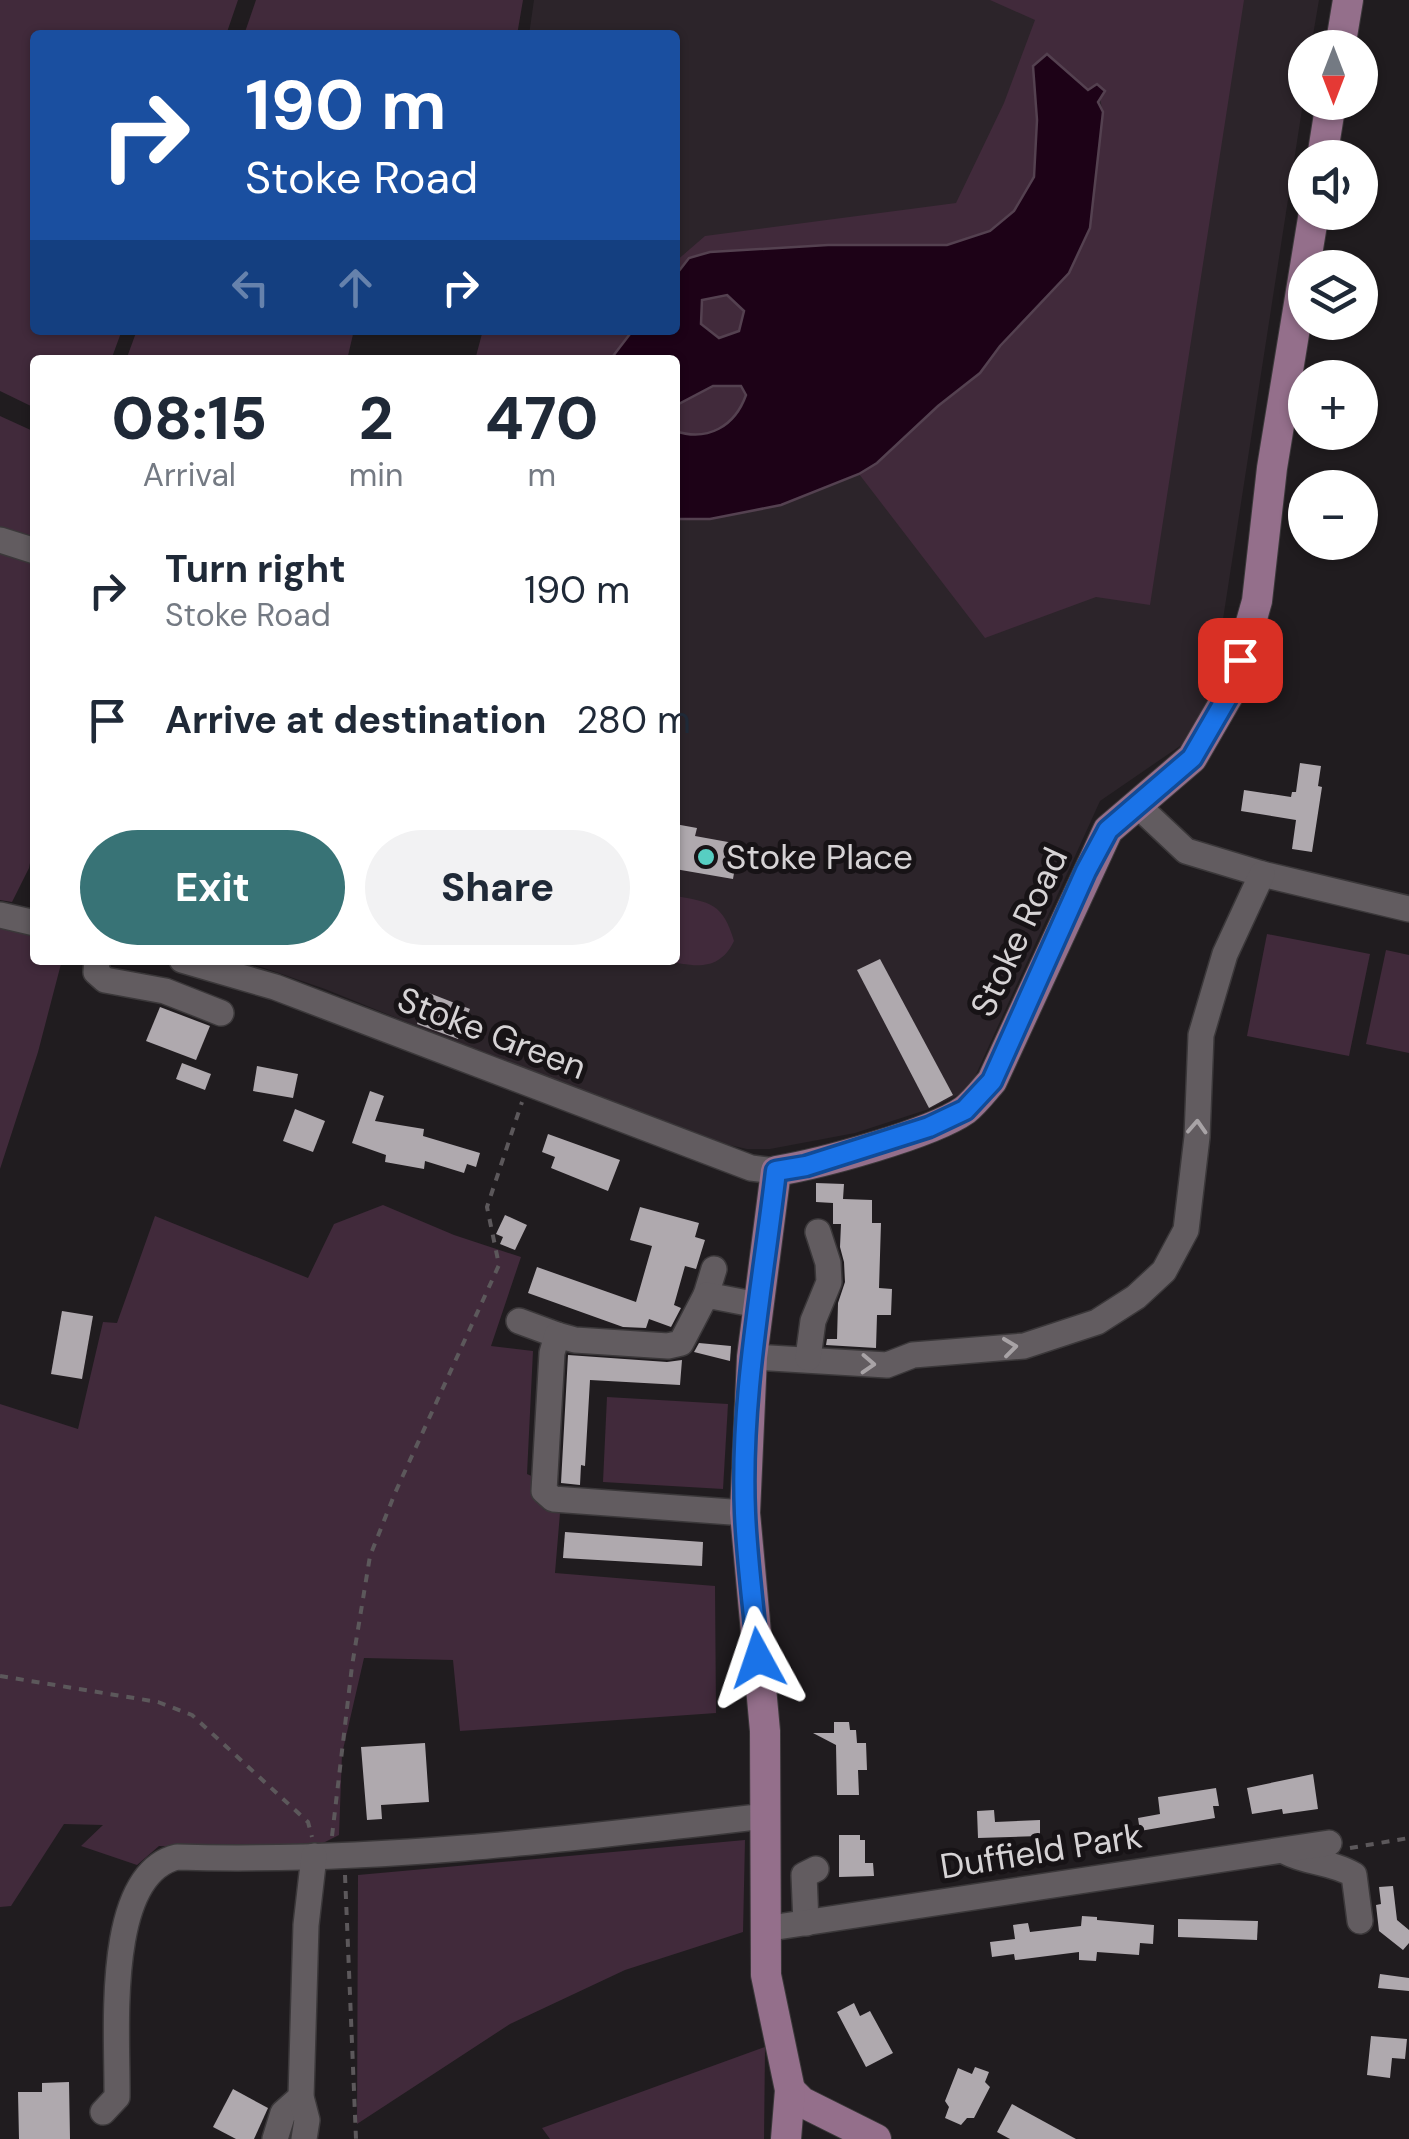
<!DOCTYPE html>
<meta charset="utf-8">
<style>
body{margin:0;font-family:"DM Sans",sans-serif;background:#f2f2f3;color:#1f2937;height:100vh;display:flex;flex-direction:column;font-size:38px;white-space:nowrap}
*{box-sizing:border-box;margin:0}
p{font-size:32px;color:#747a83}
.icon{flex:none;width:55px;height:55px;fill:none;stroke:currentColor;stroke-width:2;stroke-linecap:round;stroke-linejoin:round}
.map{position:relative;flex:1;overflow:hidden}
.drawer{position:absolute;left:30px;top:355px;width:650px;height:610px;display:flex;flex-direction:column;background:#fff;border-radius:10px;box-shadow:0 2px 8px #0004}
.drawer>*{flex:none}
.hud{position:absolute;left:30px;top:30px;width:650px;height:305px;border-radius:10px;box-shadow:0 2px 8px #0004;background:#1a4fa0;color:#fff;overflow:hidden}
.needle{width:65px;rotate:180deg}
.tools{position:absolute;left:1288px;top:30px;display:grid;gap:20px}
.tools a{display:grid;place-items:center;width:90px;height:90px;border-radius:50%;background:#fff;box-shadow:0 2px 8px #0004;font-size:50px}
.pin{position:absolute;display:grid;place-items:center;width:85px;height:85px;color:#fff;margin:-42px;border-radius:20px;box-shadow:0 5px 15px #0006}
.me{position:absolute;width:110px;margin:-55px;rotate:355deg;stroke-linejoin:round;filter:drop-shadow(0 0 8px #0008)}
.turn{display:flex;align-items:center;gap:35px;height:210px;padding:0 50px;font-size:45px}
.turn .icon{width:130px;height:130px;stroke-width:2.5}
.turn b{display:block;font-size:70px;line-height:85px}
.lanes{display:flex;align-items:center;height:95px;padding:0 50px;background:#0003;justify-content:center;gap:50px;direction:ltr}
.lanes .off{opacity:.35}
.eta{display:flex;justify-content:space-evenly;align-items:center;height:170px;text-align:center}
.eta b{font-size:60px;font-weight:800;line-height:70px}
.cta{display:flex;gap:20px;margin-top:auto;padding:20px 50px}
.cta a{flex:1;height:115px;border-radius:60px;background:#387376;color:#fff;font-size:40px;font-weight:800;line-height:115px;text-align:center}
.cta a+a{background:#f2f2f3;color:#1f2937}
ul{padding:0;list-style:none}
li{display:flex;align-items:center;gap:30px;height:130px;padding:0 50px}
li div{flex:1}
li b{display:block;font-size:38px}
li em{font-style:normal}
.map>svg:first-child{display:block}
.built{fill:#2c242a}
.green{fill:#412a3b}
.water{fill:#1d0217;stroke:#544150;stroke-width:2.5;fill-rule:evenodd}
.building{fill:#afa9ae}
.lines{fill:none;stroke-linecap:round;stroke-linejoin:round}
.minor-casing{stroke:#3b383a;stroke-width:28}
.major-casing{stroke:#3b383a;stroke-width:32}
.path{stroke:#5c585b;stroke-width:4;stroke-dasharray:8 8;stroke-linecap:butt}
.minor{stroke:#625c60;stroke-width:25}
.major{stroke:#946f8b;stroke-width:30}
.oneway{stroke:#a8a3a6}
.route-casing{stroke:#114b97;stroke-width:25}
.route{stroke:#1a73e8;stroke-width:18}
.poi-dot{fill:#57cec2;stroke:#171316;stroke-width:4}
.labels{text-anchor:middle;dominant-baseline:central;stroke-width:10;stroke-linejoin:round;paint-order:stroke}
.poi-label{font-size:35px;fill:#d6d3d5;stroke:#171316;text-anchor:start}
.street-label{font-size:35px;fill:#d6d3d5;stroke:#171316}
</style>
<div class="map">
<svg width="1409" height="2139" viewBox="0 0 1409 2139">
<rect width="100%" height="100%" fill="#201c1f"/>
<polygon class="built" points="534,0 1319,0 1311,47 1305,48 1305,90 1219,645 1203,718 1183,744 1100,801 973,1081 964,1092 929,1109 855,1133 770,1149 747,1149 720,1143 594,1098 325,989 241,960 675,960 675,360 477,360 484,330 675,330 675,35 529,35"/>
<g class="green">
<polygon points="0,0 238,0 226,35 35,35 35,330 122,330 111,360 35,360 35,408 0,391"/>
<polygon points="256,0 523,0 517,35 244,35"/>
<polygon points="990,0 1244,0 1150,605 1096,597 985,638 859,474 877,463 938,406 980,373 1090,227 1103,113 1097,84 1089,91 1059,68 1033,65 1037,120 1034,177 1014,211 990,231 947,245 828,245 710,252 675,276 675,262 705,236 956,203 1004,103 1035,20"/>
<polygon points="727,295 744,311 739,331 719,338 701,324 702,300"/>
<polygon points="137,330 354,330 347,360 126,360"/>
<polygon points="483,330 633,330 610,360 475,360"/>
<path d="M 713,386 L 741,386 L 747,396 C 734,426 708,442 675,431 L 676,405 Z"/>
<polygon points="0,416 35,432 35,541 0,530"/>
<polygon points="0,549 35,559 35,835 29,868 12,902 0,900"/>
<path d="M 675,896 C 710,902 723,903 734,941 C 719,972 695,967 664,960 L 675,960 Z"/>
<polygon points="0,926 35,935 35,960 62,960 38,1052 0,1169"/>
<polygon points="1267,934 1370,954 1349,1056 1247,1036"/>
<polygon points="1386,950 1409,955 1409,1053 1366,1044"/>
<polygon points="383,1205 454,1235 521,1257 491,1346 533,1351 527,1474 536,1478 543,1509 560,1513 555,1573 715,1586 716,1713 460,1731 453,1660 364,1658 342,1754 339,1835 301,1854 159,1846 137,1865 81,1846 103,1825 64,1824 11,1906 0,1907 0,1404 78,1429 103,1322 117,1323 155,1216 308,1278 334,1224"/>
<polygon points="607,1397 728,1404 723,1489 603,1482"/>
<polygon points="745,1840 743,1932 625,1970 510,2024 357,2124 358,1875"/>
<polygon points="765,2047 764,2139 550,2139 542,2128"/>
</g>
<path class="water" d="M 1047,54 L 1088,90 L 1097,84 L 1105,91 L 1098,102 L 1103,112 L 1090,228 L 1069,273 L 1000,346 L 980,373 L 938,406 L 877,463 L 859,474 L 781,505 L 710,519 L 675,519 L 675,431 C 708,442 735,426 746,395 L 741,386 L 713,386 L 677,405 L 675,409 L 675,360 L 610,360 L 633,330 L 675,330 L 675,276 L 689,258 L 710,252 L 828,245 L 947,245 L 990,231 L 1014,211 L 1034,177 L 1037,120 L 1033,66 ZM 727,295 L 744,311 L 739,331 L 719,338 L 701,324 L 702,300 Z"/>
<g class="building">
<polygon points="1300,763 1321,766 1318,786 1322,787 1312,852 1292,849 1296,820 1241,811 1244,790 1291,797 1292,792 1296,792"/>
<polygon points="675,824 697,828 695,836 739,844 733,879 675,869"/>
<polygon points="880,959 953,1095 929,1108 857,970"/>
<polygon points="429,993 470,1009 458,1039 417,1024"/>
<polygon points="160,1007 210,1026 196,1060 146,1041"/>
<polygon points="182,1063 211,1074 205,1090 176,1079"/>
<polygon points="257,1066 298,1074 293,1098 253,1091"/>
<polygon points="370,1091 384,1096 375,1121 424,1129 423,1136 480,1153 476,1167 467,1164 464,1173 425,1161 424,1169 385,1162 386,1155 352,1143"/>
<polygon points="295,1109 325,1121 313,1152 283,1141"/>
<polygon points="548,1134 620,1160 608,1191 551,1168 555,1157 542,1152"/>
<polygon points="816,1183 844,1184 843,1199 872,1200 872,1223 881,1223 879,1288 892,1289 891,1315 877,1315 876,1348 826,1345 827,1339 837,1339 838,1303 845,1282 844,1262 840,1247 841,1224 833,1224 833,1203 816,1202"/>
<polygon points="640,1207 699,1223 695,1237 705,1240 696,1269 685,1266 674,1305 681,1308 671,1327 649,1319 646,1328 623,1327 528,1293 537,1267 636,1302 652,1246 630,1240"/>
<polygon points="505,1215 527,1225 515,1250 500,1244 503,1237 496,1234"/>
<polygon points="62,1311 93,1316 82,1379 51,1374"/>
<polygon points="699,1343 731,1346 730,1361 694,1352"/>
<polygon points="568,1355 667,1362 682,1360 680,1385 590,1380 585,1466 581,1465 580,1485 561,1483"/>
<polygon points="565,1532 703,1542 702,1566 563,1558"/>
<polygon points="834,1722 849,1722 850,1730 856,1730 857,1743 866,1743 867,1770 858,1770 859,1795 837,1795 836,1745 813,1733 834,1733"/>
<polygon points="425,1743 429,1802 381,1805 382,1819 367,1820 361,1747"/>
<polygon points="1313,1774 1318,1809 1283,1814 1282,1809 1252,1814 1247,1788"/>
<polygon points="1216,1788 1219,1806 1213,1806 1215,1818 1140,1831 1138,1818 1160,1814 1158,1797"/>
<polygon points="994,1810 995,1822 1040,1820 1040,1836 978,1838 977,1811"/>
<polygon points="839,1835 860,1835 860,1840 865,1840 865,1863 873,1863 874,1876 839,1877"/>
<polygon points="1393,1886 1397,1920 1409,1930 1409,1943 1403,1950 1379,1931 1376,1905 1381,1904 1379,1887"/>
<polygon points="1082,1916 1097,1917 1097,1920 1154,1925 1153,1944 1140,1943 1139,1955 1097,1952 1096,1961 1079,1960 1079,1952 1015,1960 1014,1954 992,1957 990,1942 1015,1939 1013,1925 1028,1923 1030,1932 1081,1926"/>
<polygon points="1178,1919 1258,1921 1257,1940 1178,1937"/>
<polygon points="1380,1974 1409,1978 1409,1991 1378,1988"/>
<polygon points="854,2003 860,2016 870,2011 893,2053 866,2067 837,2012"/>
<polygon points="1371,2036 1407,2039 1405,2059 1392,2058 1390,2078 1367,2075"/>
<polygon points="975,2067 989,2072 985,2082 990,2087 974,2118 967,2118 961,2125 945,2118 949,2107 945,2101 958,2068 972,2074"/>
<polygon points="69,2082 70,2139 19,2139 18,2092 42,2092 42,2083"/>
<polygon points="233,2089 268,2108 254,2139 236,2139 213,2127"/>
<polygon points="1012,2104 1076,2139 1010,2139 997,2132"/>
</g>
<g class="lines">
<defs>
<g id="minor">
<polyline points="0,540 35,551"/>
<polyline points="1136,804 1186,851 1262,874 1409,909"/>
<polyline points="0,915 35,923"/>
<polyline points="97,960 96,972 105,980 165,991 221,1013"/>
<polyline points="182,960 275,987 751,1168 776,1171"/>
<polyline points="706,1295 714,1269"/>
<polyline points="519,1321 557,1335"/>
<polyline points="752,1357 887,1365 913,1355 1024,1346 1097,1322 1136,1297 1164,1271 1186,1230 1197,1137 1201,1035 1225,954 1262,874"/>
<polyline points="808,1358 813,1321 829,1282 828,1263 818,1232"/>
<polyline points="745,1513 553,1499 544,1491 552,1353 557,1335 575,1340 668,1346 681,1343 706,1295 758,1305"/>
<path d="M 1286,1852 C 1307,1863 1333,1862 1354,1875 L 1360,1921"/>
<polyline points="806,1923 804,1875 816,1869"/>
<polyline points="764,1929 1329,1843"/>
<path d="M 103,2112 L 117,2097 C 118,2036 103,1875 177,1857 C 375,1863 571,1839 766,1816"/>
<polyline points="275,2139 283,2113 301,2097"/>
<polyline points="304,2139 307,2120 301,2097 306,1925 314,1856"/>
</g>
<g id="major">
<polyline points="1340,48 1348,0"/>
<polyline points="1322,158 1331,102"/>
<polyline points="790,2090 802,2102 876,2139"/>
<path d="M 786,2139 L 790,2090 L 766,1975 L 765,1731 L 745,1513 L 752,1357 L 776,1171 C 819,1164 931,1134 965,1110 C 975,1102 984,1090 992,1081 L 1108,830 L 1192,758 L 1232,689 L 1257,601 L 1272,468 L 1314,212"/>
</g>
</defs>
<use href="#minor" class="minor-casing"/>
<use href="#major" class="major-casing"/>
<g class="path">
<polyline points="0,1676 158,1702 192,1715 308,1822 312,1837"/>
<polyline points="332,1836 352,1666 370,1556 395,1493 499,1265 487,1207 522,1102"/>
<polyline points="1350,1848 1409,1838"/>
<polyline points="345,1875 356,2139"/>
</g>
<use href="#minor" class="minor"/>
<use href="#major" class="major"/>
</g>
<defs><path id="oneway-chevron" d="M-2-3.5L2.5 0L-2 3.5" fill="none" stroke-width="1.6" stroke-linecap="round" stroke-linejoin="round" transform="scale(2.5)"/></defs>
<g class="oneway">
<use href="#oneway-chevron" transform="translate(1197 1127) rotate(-87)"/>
<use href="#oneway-chevron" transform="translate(1010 1347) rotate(-7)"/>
<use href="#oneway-chevron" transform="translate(868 1364) rotate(3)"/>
</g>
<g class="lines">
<defs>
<path id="route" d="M 758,1658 C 754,1610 747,1561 745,1513 C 740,1399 763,1284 776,1171 L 806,1166 L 929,1127 L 965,1110 L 992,1081 L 1086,871 L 1108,830 L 1192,758 L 1232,689 L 1240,660"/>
</defs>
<use href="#route" class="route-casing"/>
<use href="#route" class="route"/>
</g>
<circle class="poi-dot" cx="706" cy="857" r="10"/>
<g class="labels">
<g class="poi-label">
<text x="726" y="857">Stoke Place</text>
</g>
<g class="street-label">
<text transform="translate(1019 932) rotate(-65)">Stoke Road</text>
<text transform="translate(492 1033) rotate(21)">Stoke Green</text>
<text transform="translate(1041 1851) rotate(-9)">Duffield Park</text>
</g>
</g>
</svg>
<div class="tools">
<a><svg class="needle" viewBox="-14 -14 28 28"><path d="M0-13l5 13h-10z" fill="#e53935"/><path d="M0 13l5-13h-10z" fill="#747a83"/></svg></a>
<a><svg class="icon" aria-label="sound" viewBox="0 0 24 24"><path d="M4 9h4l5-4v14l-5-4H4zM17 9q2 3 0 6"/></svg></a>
<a><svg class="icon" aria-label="layers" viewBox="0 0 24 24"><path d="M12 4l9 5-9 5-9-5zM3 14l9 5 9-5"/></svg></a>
<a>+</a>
<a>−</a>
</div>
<div class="pin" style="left:1240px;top:660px;background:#d93025"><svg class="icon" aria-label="arrive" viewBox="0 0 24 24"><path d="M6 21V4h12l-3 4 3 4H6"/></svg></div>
<svg class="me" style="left:758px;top:1658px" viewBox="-20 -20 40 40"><path d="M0-17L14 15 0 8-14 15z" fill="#1a73e8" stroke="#fff" stroke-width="4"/></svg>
<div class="hud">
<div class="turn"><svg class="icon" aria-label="right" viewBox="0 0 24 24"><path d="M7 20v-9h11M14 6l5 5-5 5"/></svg><div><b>190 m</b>Stoke Road</div></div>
<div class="lanes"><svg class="icon off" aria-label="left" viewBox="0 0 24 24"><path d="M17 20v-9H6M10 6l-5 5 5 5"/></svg><svg class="icon off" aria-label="ahead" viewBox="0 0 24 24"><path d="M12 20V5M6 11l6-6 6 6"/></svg><svg class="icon" aria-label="right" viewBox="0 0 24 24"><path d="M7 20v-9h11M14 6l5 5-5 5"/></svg></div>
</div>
<section class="drawer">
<div class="eta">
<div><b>08:15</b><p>Arrival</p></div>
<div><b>2</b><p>min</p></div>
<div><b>470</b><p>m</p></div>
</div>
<ul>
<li><svg class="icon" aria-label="right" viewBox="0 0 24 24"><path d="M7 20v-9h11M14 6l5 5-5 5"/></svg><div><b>Turn right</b><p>Stoke Road</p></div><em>190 m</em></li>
<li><svg class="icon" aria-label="arrive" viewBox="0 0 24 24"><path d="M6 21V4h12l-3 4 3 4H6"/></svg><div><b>Arrive at destination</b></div><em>280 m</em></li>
</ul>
<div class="cta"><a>Exit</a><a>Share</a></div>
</section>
</div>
